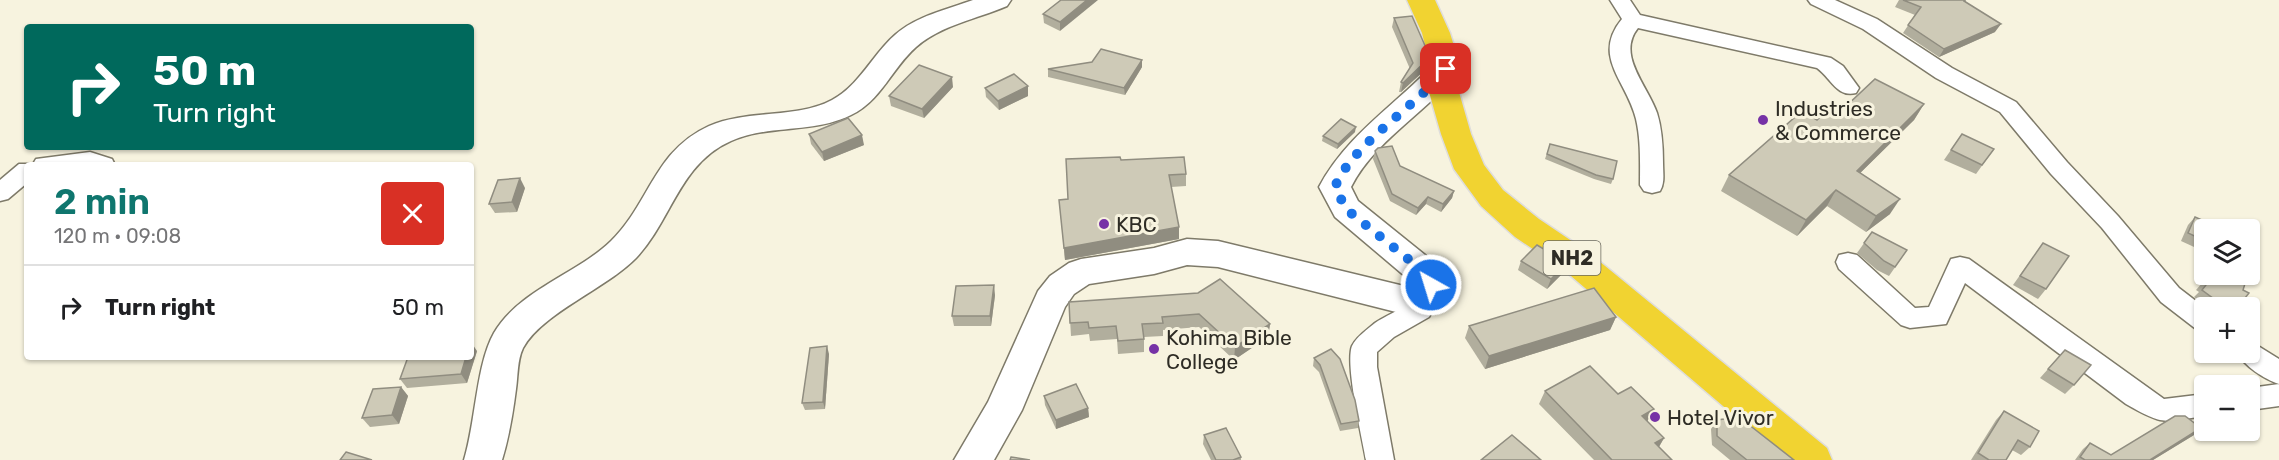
<!DOCTYPE html>
<meta charset="utf-8">
<style>
body{margin:0;font-family:Rubik,sans-serif;background:#f6f6f6;color:#202124;height:100vh;display:flex;flex-direction:column;font-size:22px;white-space:nowrap}
*{box-sizing:border-box;margin:0}
p{font-size:20px;color:#757577}
.icon{flex:none;width:33px;height:33px;fill:none;stroke:currentColor;stroke-width:2;stroke-linecap:round;stroke-linejoin:round}
.map{position:relative;flex:1;overflow:hidden}
.sheet{position:absolute;left:24px;top:162px;width:450px;height:198px;display:flex;flex-direction:column;background:#fff;border-radius:6px;box-shadow:0 2px 4px #0004}
.sheet>*{flex:none}
.banner{position:absolute;left:24px;top:24px;width:450px;height:126px;border-radius:6px;box-shadow:0 2px 4px #0004;background:#00695c;color:#fff;overflow:hidden}
.controls{position:absolute;left:2194px;top:219px;display:grid;gap:12px}
.controls a{display:grid;place-items:center;width:66px;height:66px;border-radius:6px;background:#fff;box-shadow:0 2px 4px #0004;font-size:30px}
.pin{position:absolute;display:grid;place-items:center;width:51px;height:51px;color:#fff;margin:-26px;border-radius:12px;box-shadow:0 3px 9px #0006}
.me{position:absolute;width:66px;margin:-33px;rotate:321deg;stroke-linejoin:round;filter:drop-shadow(0 0 4px #0008)}
.turn{display:flex;align-items:center;gap:21px;height:126px;padding:0 30px;font-size:27px}
.turn .icon{width:78px;height:78px;stroke-width:2.5}
.turn b{display:block;font-size:42px;line-height:51px}
.round{display:grid;place-items:center;flex:none;width:63px;height:63px;border-radius:6px;background:#f6f6f6}
.overview{display:flex;align-items:center;justify-content:space-between;height:102px;padding:0 30px}
h1{font-size:36px;font-weight:600;line-height:45px;color:#0f766e}
ul{padding:0;list-style:none}
li{display:flex;align-items:center;gap:18px;height:84px;padding:0 30px;border-top:2px solid #e0e0e0}
li div{flex:1}
li b{display:block;font-size:22px}
li em{font-style:normal}
.map>svg:first-child{display:block}
.lines{fill:none;stroke-linecap:round;stroke-linejoin:round}
.street-casing{stroke:#7e7a69;stroke-width:3}
.secondary-casing{stroke:#7e7a69;stroke-width:3}
.highway-casing{stroke:#dedddc;stroke-width:3}
.street{fill:#fff;fill-rule:evenodd}
.secondary{fill:#fff;fill-rule:evenodd}
.highway{fill:#f1d331;fill-rule:evenodd}
.wall{fill:#b1ae9d}
.shaded-wall{fill:#908d80}
.building{fill:#cecab7;stroke:#908d80;stroke-width:1.5}
.route{stroke:#1a73e8;stroke-width:10;stroke-dasharray:0 18}
.poi-dot{fill:#7632a6;stroke:#f7f3df;stroke-width:2}
.labels{text-anchor:middle;dominant-baseline:central;stroke-width:6;stroke-linejoin:round;paint-order:stroke}
.shield{fill:#f7f3df;stroke:#6a685d;stroke-width:1.5}
.shield-label{font-size:20px;font-weight:bold;fill:#2e2c25}
.poi-label{font-size:21px;fill:#2e2c25;stroke:#f7f3df;text-anchor:start}
</style>
<div class="map">
<svg width="2279" height="460" viewBox="0 0 2279 460">
<rect width="100%" height="100%" fill="#f7f3df"/>
<g class="lines">
<defs>
<g id="street">
<path d="M 1610,0 L 1630,0 L 1640,15 L 1831,58 L 1843,66 L 1859,88 L 1856,93 C 1837,98 1831,78 1817,68 L 1638,28 C 1616,55 1648,86 1657,113 C 1662,129 1663,147 1663,164 C 1663,173 1665,183 1660,191 L 1652,193 L 1644,191 L 1640,185 C 1640,163 1641,140 1636,119 C 1627,81 1591,57 1622,19 Z"/>
<polygon points="1808,0 1835,0 1877,19 1952,68 2016,102 2067,162 2118,216 2179,288 2205,308 2205,332 2196,329 2161,302 2102,228 2051,174 2000,112 1936,78 1863,29 1811,4"/>
<polygon points="90,152 112,159 115,165 27,165 27,183 8,199 0,201 0,180 19,164 33,164 36,159"/>
<path d="M 1848,253 L 1857,255 L 1915,308 L 1929,307 L 1951,259 L 1960,257 L 1969,259 L 2164,399 L 2205,394 L 2205,416 C 2163,422 2164,426 2126,404 L 1965,283 L 1946,324 L 1910,328 L 1901,325 L 1839,269 L 1836,262 L 1839,255 Z"/>
<path d="M 1427,287 L 1436,290 L 1440,297 L 1429,317 L 1394,337 L 1377,352 L 1377,367 L 1394,460 L 1366,460 C 1362,437 1345,364 1352,346 C 1356,337 1368,329 1375,323 C 1393,311 1407,310 1418,290 Z"/>
<path d="M 2250,341 L 2279,359 L 2279,406 L 2250,410 L 2250,388 L 2279,384 C 2264,379 2244,366 2237,352 L 2250,352 Z"/>
</g>
<g id="secondary">
<path d="M 973,0 L 1011,0 L 1007,6 C 977,19 941,25 916,47 C 892,68 881,101 851,115 C 813,134 769,124 731,141 C 679,164 672,220 636,258 C 607,288 542,313 523,348 C 517,360 518,376 516,389 C 513,413 509,437 502,460 L 464,460 C 476,421 476,365 494,333 C 519,290 577,274 611,241 C 650,203 654,151 709,126 C 748,109 797,119 832,100 C 860,85 872,55 895,35 C 916,16 946,10 973,0 Z"/>
<path d="M 1446,59 L 1456,62 L 1461,69 L 1456,76 C 1423,114 1374,142 1351,187 L 1358,201 L 1440,267 L 1448,286 L 1439,307 L 1416,314 L 1404,314 L 1218,267 L 1187,265 L 1154,274 L 1089,284 L 1074,294 L 1065,307 L 1022,410 L 994,460 L 954,460 L 988,402 L 1038,291 L 1050,276 L 1069,263 L 1081,259 L 1154,248 L 1187,239 L 1218,241 L 1404,286 L 1414,286 L 1413,283 L 1335,217 L 1319,187 C 1347,134 1396,105 1436,62 Z"/>
</g>
<polygon id="highway" points="1407,0 1435,0 1450,33 1461,69 1459,92 1471,134 1484,165 1503,190 1539,219 1588,252 1827,448 1832,460 1786,460 1564,270 1515,237 1481,206 1454,169 1441,134 1429,92 1431,69 1422,33"/>
</defs>
<use href="#street" class="street-casing"/>
<use href="#secondary" class="secondary-casing"/>
<use href="#highway" class="highway-casing"/>
<use href="#street" class="street"/>
<use href="#secondary" class="secondary"/>
<use href="#highway" class="highway"/>
</g>
<g class="wall">
<polygon points="1061,0 1060,31 1044,23 1043,14"/>
<polygon points="1899,0 1966,0 1965,2 1995,32 1939,57 1903,33 1915,15 1895,7"/>
<polygon points="1394,18 1430,57 1428,67 1401,92 1399,92 1401,82 1410,69 1392,27"/>
<polygon points="1142,67 1125,95 1048,77 1048,69"/>
<polygon points="1028,86 1028,96 999,110 986,97 985,88"/>
<polygon points="953,87 924,118 891,106 889,96"/>
<polygon points="1924,104 1914,120 1860,173 1890,214 1866,232 1827,206 1797,236 1721,191 1729,175 1817,120 1844,108"/>
<polygon points="1355,132 1337,149 1322,141 1323,136"/>
<polygon points="809,134 864,145 824,161 811,144"/>
<polygon points="1962,134 1994,149 1976,174 1944,160"/>
<polygon points="1550,144 1613,179 1611,184 1594,179 1545,159"/>
<polygon points="1375,151 1400,166 1454,191 1452,198 1441,212 1426,204 1416,215 1390,201 1373,159"/>
<polygon points="1121,160 1186,174 1186,186 1171,187 1179,227 1179,239 1065,260 1059,200 1068,199"/>
<polygon points="525,188 517,212 495,213 489,204"/>
<polygon points="2195,217 2205,230 2205,252 2181,241 2188,225"/>
<polygon points="1872,232 1907,250 1889,276 1877,270 1857,253"/>
<polygon points="2043,243 2046,289 2038,299 2013,285"/>
<polygon points="1521,261 1563,273 1547,289 1518,270"/>
<polygon points="2210,274 2248,274 2237,308 2207,308 2206,306 2194,297 2199,292 2196,290"/>
<polygon points="1198,293 1270,324 1268,337 1234,360 1199,327 1163,330 1163,336 1144,337 1144,352 1118,354 1117,339 1090,341 1089,334 1071,336 1069,302"/>
<polygon points="995,295 991,326 954,326 952,316"/>
<polygon points="1616,317 1610,330 1485,369 1465,338 1469,326"/>
<polygon points="1331,349 1359,421 1358,428 1340,431 1319,372 1313,366 1314,358"/>
<polygon points="2065,350 2074,385 2065,394 2040,378"/>
<polygon points="477,351 467,383 407,388 400,379"/>
<polygon points="829,354 825,409 805,410 802,403"/>
<polygon points="401,387 408,396 399,424 370,427 362,418"/>
<polygon points="1545,391 1647,422 1664,438 1659,447 1672,460 1594,460 1539,404"/>
<polygon points="1044,396 1088,408 1089,417 1056,429 1045,405"/>
<polygon points="2004,411 2030,447 2021,455 2012,450 2006,460 1971,460 1996,420"/>
<polygon points="1717,420 1794,460 1730,460 1712,445 1711,429"/>
<polygon points="1204,435 1241,457 1241,460 1211,460 1203,444"/>
<polygon points="2194,435 2153,460 2075,460 2083,449 2090,443 2111,455"/>
</g>
<g class="shaded-wall">
<polygon points="1087,0 1098,0 1060,31 1060,22"/>
<polygon points="2001,24 1995,32 1939,57 1944,49"/>
<polygon points="1430,57 1428,67 1401,92 1403,83"/>
<polygon points="1142,60 1142,67 1125,95 1124,88"/>
<polygon points="952,77 953,87 924,118 922,109"/>
<polygon points="1028,86 1028,96 999,110 998,101"/>
<polygon points="1924,104 1914,120 1847,186 1857,171"/>
<polygon points="1356,127 1355,132 1337,149 1338,144"/>
<polygon points="862,135 864,145 824,161 822,152"/>
<polygon points="520,178 525,188 517,212 512,202"/>
<polygon points="1836,190 1827,206 1797,236 1806,220"/>
<polygon points="1454,191 1452,198 1441,212 1443,204"/>
<polygon points="1428,197 1426,204 1416,215 1418,208"/>
<polygon points="1900,199 1890,214 1866,232 1876,216"/>
<polygon points="1179,227 1179,239 1065,260 1064,248"/>
<polygon points="1567,263 1563,273 1547,289 1551,279"/>
<polygon points="994,285 995,295 991,326 990,316"/>
<polygon points="1616,317 1610,330 1485,369 1489,356"/>
<polygon points="1270,324 1268,337 1234,360 1235,347"/>
<polygon points="471,342 477,351 467,383 461,374 466,357 471,357"/>
<polygon points="827,346 829,354 825,409 823,402"/>
<polygon points="401,387 408,396 399,424 392,415"/>
<polygon points="1088,408 1089,417 1056,429 1056,420"/>
<polygon points="1654,409 1647,422 1642,416"/>
<polygon points="2201,428 2194,435 2153,460 2150,460"/>
<polygon points="1664,438 1657,450 1655,443"/>
</g>
<g class="building">
<polygon points="1061,0 1087,0 1060,22 1043,14"/>
<polygon points="1903,0 1965,0 1964,1 2001,24 1944,49 1908,25 1921,7"/>
<polygon points="1412,16 1430,57 1403,83 1401,82 1413,63 1394,18"/>
<polygon points="1101,49 1142,60 1124,88 1048,69 1092,62"/>
<polygon points="919,65 952,77 922,109 889,96"/>
<polygon points="1014,74 1028,86 998,101 985,88"/>
<polygon points="1875,79 1924,104 1857,171 1900,199 1876,216 1836,190 1806,220 1729,175 1802,111 1817,120 1835,103 1844,108"/>
<polygon points="848,118 862,135 822,152 809,134"/>
<polygon points="1341,119 1356,127 1338,144 1323,136"/>
<polygon points="1962,134 1994,149 1982,165 1951,150"/>
<polygon points="1550,144 1617,161 1613,179 1596,175 1547,154"/>
<polygon points="1392,146 1400,166 1454,191 1443,204 1428,197 1418,208 1392,194 1375,151 1378,148"/>
<polygon points="1120,157 1121,160 1184,157 1186,174 1169,175 1179,227 1064,248 1059,200 1068,199 1066,159"/>
<polygon points="520,178 512,202 489,204 498,180"/>
<polygon points="2195,217 2224,230 2205,230 2205,241 2188,233"/>
<polygon points="1872,232 1907,250 1895,267 1884,261 1864,243"/>
<polygon points="2250,240 2257,243 2250,266"/>
<polygon points="2043,243 2069,256 2046,289 2020,276"/>
<polygon points="1537,245 1567,263 1551,279 1521,261"/>
<polygon points="2211,274 2248,274 2243,290 2249,293 2237,308 2216,308 2215,307 2214,299 2202,290 2206,285 2203,283"/>
<polygon points="1220,279 1270,324 1235,347 1199,314 1162,317 1163,323 1142,324 1144,339 1118,341 1116,326 1089,328 1088,322 1070,323 1069,302 1198,293"/>
<polygon points="994,285 990,316 952,316 956,286"/>
<polygon points="1594,288 1616,317 1489,356 1469,326"/>
<polygon points="827,346 823,402 802,403 810,348"/>
<polygon points="1331,349 1340,359 1355,400 1359,421 1341,424 1320,365 1314,358"/>
<polygon points="2065,350 2091,365 2074,385 2048,369"/>
<polygon points="408,357 466,357 461,374 400,379"/>
<polygon points="1590,366 1618,394 1631,387 1654,409 1642,416 1664,438 1655,443 1672,460 1612,460 1545,391"/>
<polygon points="1076,384 1088,408 1056,420 1044,396"/>
<polygon points="401,387 392,415 362,418 373,389"/>
<polygon points="2004,411 2039,431 2030,447 2018,440 2006,460 1989,460 1978,453"/>
<polygon points="2175,416 2185,416 2201,428 2150,460 2085,460 2080,457 2090,443 2111,455"/>
<polygon points="1739,417 1794,460 1747,460 1717,436 1717,420"/>
<polygon points="1226,428 1241,457 1233,460 1216,460 1204,435"/>
<polygon points="1512,435 1541,460 1481,460"/>
<polygon points="346,452 372,460 340,460"/>
<polygon points="1011,457 1030,460 1010,460"/>
</g>
<g class="lines">
<path class="route" d="M 1431,285 L 1428,276 L 1418,267 L 1346,209 L 1335,187 C 1352,144 1417,106 1446,69"/>
</g>
<g class="poi-dot">
<circle cx="1763" cy="120" r="6"/>
<circle cx="1104" cy="224" r="6"/>
<circle cx="1154" cy="349" r="6"/>
<circle cx="1655" cy="417" r="6"/>
</g>
<g class="labels">
<rect class="shield" x="1543.5" y="241" width="57" height="34" rx="4.5"/>
<g class="shield-label">
<text x="1572" y="258">NH2</text>
</g>
<g class="poi-label">
<text x="1775" y="108">Industries<tspan x="1775" dy="24">&amp; Commerce</tspan></text>
<text x="1116" y="224">KBC</text>
<text x="1166" y="337">Kohima Bible<tspan x="1166" dy="24">College</tspan></text>
<text x="1667" y="417">Hotel Vivor</text>
</g>
</g>
</svg>
<div class="controls">
<a><svg class="icon" aria-label="layers" viewBox="0 0 24 24"><path d="M12 4l9 5-9 5-9-5zM3 14l9 5 9-5"/></svg></a>
<a>+</a>
<a>−</a>
</div>
<div class="pin" style="left:1446px;top:69px;background:#d93025"><svg class="icon" aria-label="arrive" viewBox="0 0 24 24"><path d="M6 21V4h12l-3 4 3 4H6"/></svg></div>
<svg class="me" style="left:1431px;top:285px" viewBox="-20 -20 40 40"><circle r="17" fill="#1a73e8" stroke="#fff" stroke-width="3"/><path d="M0-11L8 9 0 5-8 9z" fill="#fff"/></svg>
<div class="banner">
<div class="turn"><svg class="icon" aria-label="right" viewBox="0 0 24 24"><path d="M7 20v-9h11M14 6l5 5-5 5"/></svg><div><b>50 m</b>Turn right</div></div>
</div>
<section class="sheet">
<div class="overview"><div><h1>2 min</h1><p>120 m · 09:08</p></div><a class="round" style="background:#d93025;color:#fff"><svg class="icon" aria-label="close" viewBox="0 0 24 24"><path d="M6 6l12 12M18 6L6 18"/></svg></a></div>
<ul>
<li><svg class="icon" aria-label="right" viewBox="0 0 24 24"><path d="M7 20v-9h11M14 6l5 5-5 5"/></svg><div><b>Turn right</b></div><em>50 m</em></li>
</ul>
</section>
</div>
